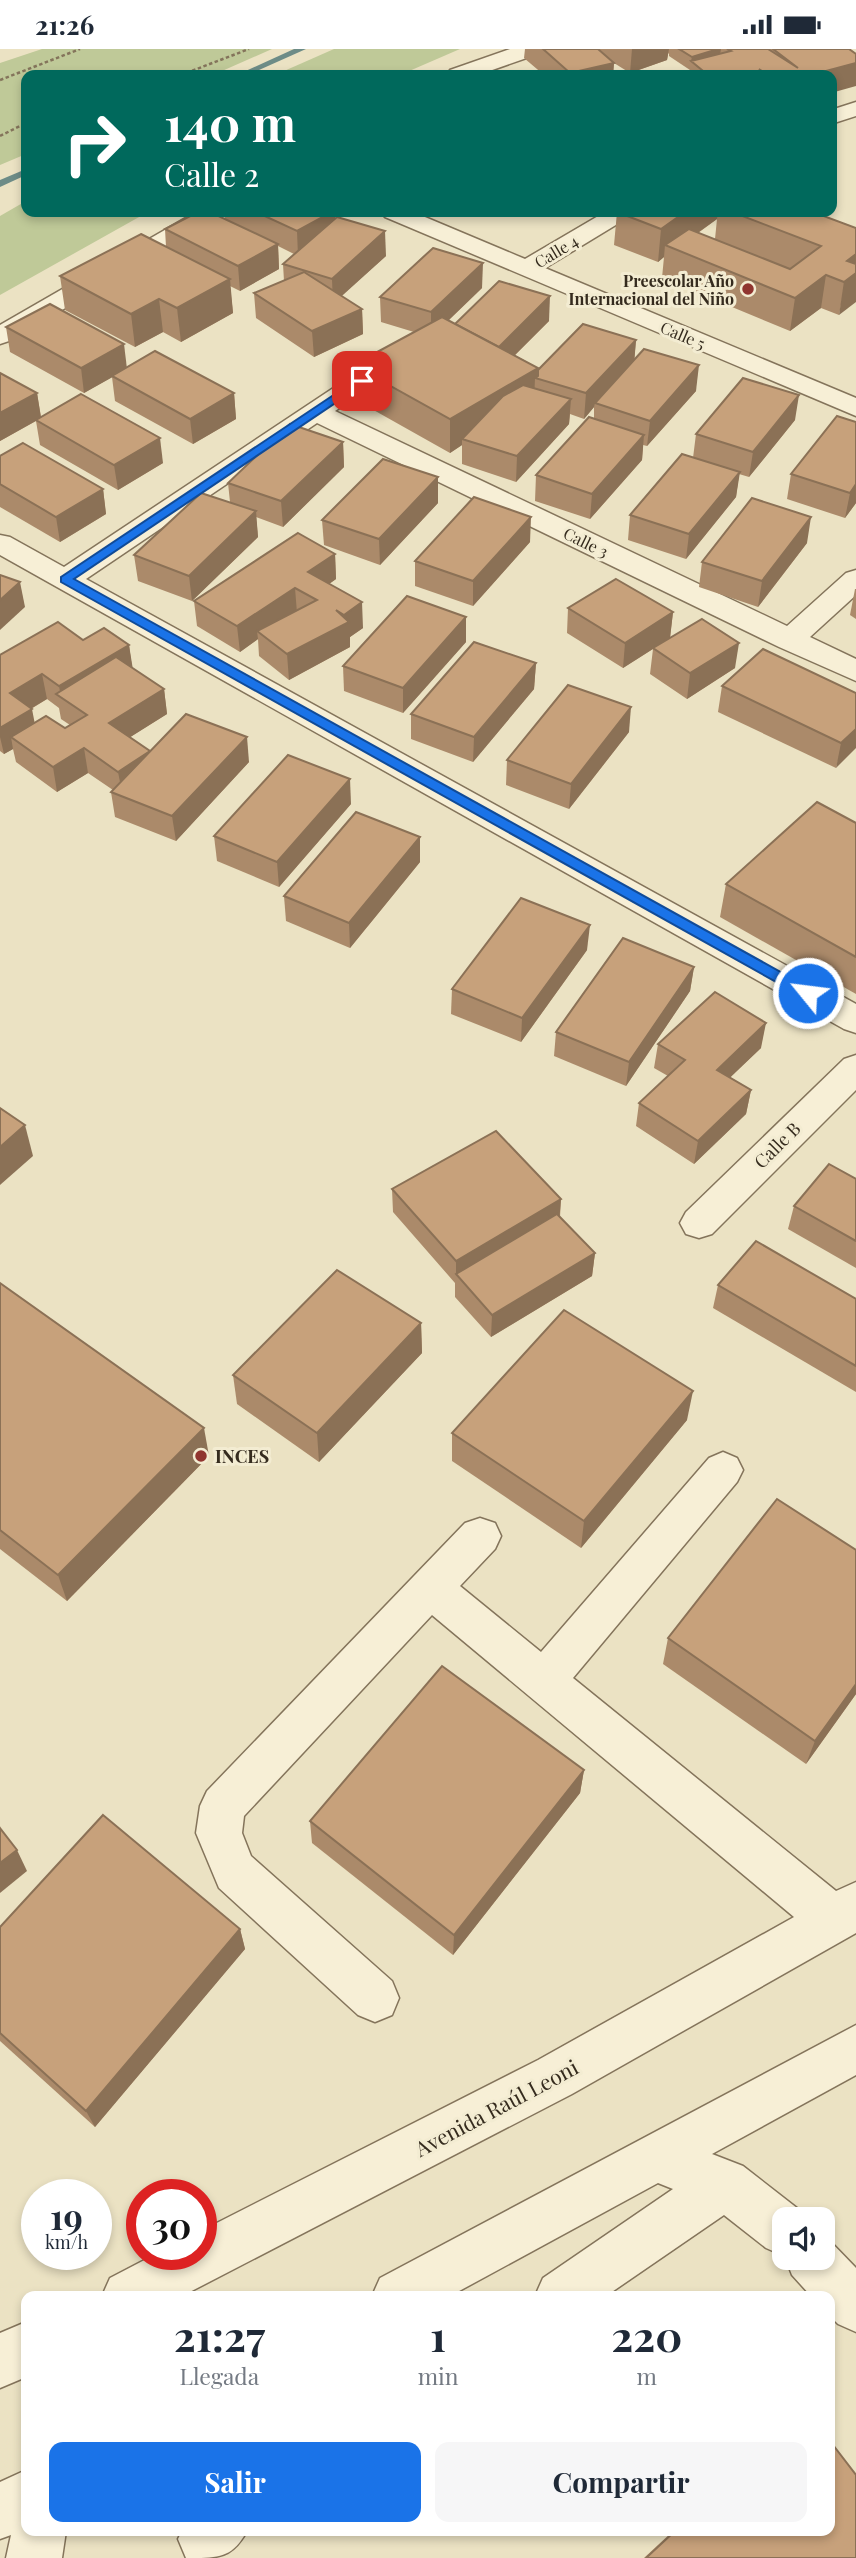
<!DOCTYPE html>
<html lang="es">
<meta charset="utf-8">
<style>
body{margin:0;font-family:"Playfair Display",serif;background:#f6f6f7;color:#1f2937;height:100vh;display:flex;flex-direction:column;font-size:26px;white-space:nowrap}
*{box-sizing:border-box;margin:0}
p{font-size:23px;color:#747a83}
.icon{flex:none;width:38px;height:38px;fill:none;stroke:currentColor;stroke-width:2;stroke-linecap:round;stroke-linejoin:round}
.map{position:relative;flex:1;overflow:hidden}
.panel{position:absolute;left:21px;top:2242px;width:814px;height:245px;display:flex;flex-direction:column;background:#fff;border-radius:14px;box-shadow:0 4px 10px #0003}
.panel>*{flex:none}
.guide{position:absolute;left:21px;top:21px;width:816px;height:147px;border-radius:14px;box-shadow:0 4px 10px #0003;background:#00695c;color:#fff;overflow:hidden}
.controls{position:absolute;left:772px;top:2158px;display:grid;gap:14px}
.controls a{display:grid;place-items:center;width:63px;height:63px;border-radius:14px;background:#fff;box-shadow:0 4px 10px #0003;font-size:35px}
.speed{position:absolute;left:21px;top:2130px;display:flex;gap:14px;font-size:35px;font-weight:700;text-align:center}
.speed>*{display:grid;place-content:center;width:91px;height:91px;border-radius:50%;background:#fff;box-shadow:0 4px 10px #0003;line-height:1}
.speed small{font-size:18px;font-weight:400}
.speed .limit{border:10px solid #d22;background:#fff;color:#111}
.pin{position:absolute;display:grid;place-items:center;width:60px;height:60px;color:#fff;margin:-30px;border-radius:14px;box-shadow:0 4px 10px #0006}
.me{position:absolute;width:77px;margin:-38px;rotate:299deg;stroke-linejoin:round;filter:drop-shadow(0 0 5px #0008)}
.turn{display:flex;align-items:center;gap:24px;height:147px;padding:0 28px;font-size:32px}
.turn .icon{width:91px;height:91px;stroke-width:2.5}
.turn b{display:block;font-size:49px;line-height:60px}
.eta{display:flex;justify-content:space-evenly;align-items:center;height:119px;text-align:center}
.eta b{font-size:42px;font-weight:700;line-height:49px}
.button{display:flex;gap:14px;margin-top:auto;padding:14px 28px}
.button a{flex:1;height:80px;border-radius:14px;background:#1a73e8;color:#fff;font-size:28px;font-weight:700;line-height:80px;text-align:center}
.button a+a{background:#f6f6f7;color:#1f2937}
.status{display:flex;justify-content:space-between;align-items:center;height:49px;padding:0 35px;background:#fff;direction:ltr}
.status svg{height:19px;fill:currentColor}
.map>svg:first-child{display:block}
.green{fill:#bfc998}
.lines{fill:none;stroke-linecap:round;stroke-linejoin:round}
.stream{fill:#6d8c87;fill-rule:evenodd}
.minor-casing{stroke:#84745b;stroke-width:3}
.path{stroke:#84745b;stroke-width:2.5;stroke-dasharray:3.5 2.5;stroke-linecap:butt}
.minor{fill:#f7efd6;fill-rule:evenodd}
.wall{fill:#ab8a6a;fill-rule:evenodd}
.shaded-wall{fill:#8b7156}
.building{fill:#c7a17b;stroke:#8b7156;stroke-width:2}
.route{fill:#1a73e8;stroke:#114b97;stroke-width:2}
.poi-dot{fill:#90352f;stroke:#f3ecd2;stroke-width:2.5}
.labels{text-anchor:middle;dominant-baseline:central;stroke-width:6;stroke-linejoin:round;paint-order:stroke}
.far-street-label{font-size:16px;fill:#352b1e;stroke:#f3ecd2}
.far-poi-label{font-size:16px;font-weight:bold;fill:#352b1e;stroke:#f3ecd2;text-anchor:end}
.street-label{font-size:18px;fill:#352b1e;stroke:#f3ecd2}
.poi-label{font-size:18px;font-weight:bold;fill:#352b1e;stroke:#f3ecd2;text-anchor:start}
.near-street-label{font-size:21px;fill:#352b1e;stroke:#f3ecd2}
</style>
<div class="status"><b>21:26</b><svg viewBox="0 0 49 12"><path d="M0 12V9h3v3zM5 12V6h3v6zM10 12V3h3v9zM15 12V0h3v12zM26 1h20v11H26zM47 4h2v5h-2z"/></svg></div>
<div class="map">
<svg width="856" height="2509" viewBox="0 0 856 2509">
<rect width="100%" height="100%" fill="#ebe2c3"/>
<g class="green">
<polygon points="42,0 272,0 213,26 26,26 26,105 0,116 0,14"/>
<polygon points="334,0 460,0 400,26 275,26"/>
<polygon points="26,152 26,163 148,163 0,246 0,167"/>
</g>
<g class="lines">
<g class="stream">
<polygon points="294,0 306,0 248,26 237,26"/>
<polygon points="26,120 26,126 0,138 0,131"/>
</g>
<defs>
<g id="minor">
<polygon points="510,0 541,0 538,5 478,26 447,26 450,21"/>
<polygon points="856,53 856,67 831,75 831,61"/>
<polygon points="196,163 225,163 221,168 9,292 0,295 0,276"/>
<polygon points="381,163 413,163 525,210 605,163 633,163 629,168 545,219 856,349 856,367 385,168"/>
<polygon points="362,324 371,326 375,332 371,338 335,362 787,577 846,524 856,521 856,546 810,588 856,610 856,632 779,598 317,374 86,530 856,955 856,984 844,980 0,506 0,486 10,488 64,518 353,326"/>
<polygon points="856,1006 856,1041 712,1185 699,1189 686,1185 680,1174 686,1163 844,1010"/>
<polygon points="723,1403 737,1409 743,1421 737,1433 573,1629 836,1842 856,1833 856,1884 572,2045 182,2247 102,2247 110,2229 156,2205 201,2205 201,2182 538,2011 794,1868 432,1566 244,1767 242,1784 251,1807 392,1932 399,1949 392,1966 375,1973 358,1966 219,1839 196,1784 200,1757 207,1742 465,1474 480,1469 495,1474 501,1487 495,1500 460,1537 541,1603 709,1409"/>
<polygon points="856,1976 856,2026 712,2105 743,2117 802,2163 805,2170 784,2170 784,2207 766,2199 724,2166 606,2247 535,2247 543,2229 673,2140 658,2134 450,2247 372,2247 380,2229"/>
<polygon points="822,2187 828,2190 856,2219 856,2283 838,2275 830,2267 830,2247 811,2247 792,2226 785,2208 822,2208"/>
<polygon points="26,2273 26,2328 0,2339 0,2284"/>
<polygon points="26,2421 26,2482 66,2482 62,2509 6,2509 11,2486 0,2490 0,2433"/>
<path d="M 182,2482 L 247,2482 C 232,2509 220,2509 186,2509 L 178,2490 Z"/>
</g>
</defs>
<use href="#minor" class="minor-casing"/>
<g class="path">
<polyline points="181,26 249,0"/>
<polyline points="0,31 80,0"/>
<polyline points="0,87 26,74"/>
</g>
<use href="#minor" class="minor"/>
</g>
<g class="wall">
<polygon points="525,0 849,0 831,26 689,26 690,21 669,7 669,4 668,5 667,11 630,24 614,14 613,26 544,26 524,9"/>
<polygon points="224,163 335,163 335,170 386,207 341,247 362,260 363,285 314,308 256,269 254,244 284,232 283,215 294,205 278,197 279,220 240,242 230,237 233,264 181,293 163,283 135,298 65,261 60,227 166,198 165,180 225,170"/>
<path d="M 617,163 L 813,163 L 856,179 L 839,266 L 821,259 L 790,282 L 662,229 L 664,208 L 658,213 L 614,196 ZM 717,170 L 715,190 L 698,184 Z"/>
<polygon points="482,239 449,271 455,275 549,272 515,306 538,319 538,321 636,291 634,312 696,342 647,397 643,396 642,411 590,470 535,452 536,426 594,370 594,358 584,370 570,365 569,375 516,433 462,415 462,396 450,404 354,350 353,316 414,283 381,273 380,248"/>
<polygon points="6,278 127,318 234,344 236,370 193,395 115,352 112,328 84,344 10,303"/>
<polygon points="0,324 37,344 41,368 163,414 118,441 40,396 36,372 0,392"/>
<polygon points="837,367 856,454 845,469 787,450 791,425"/>
<polygon points="795,371 749,428 739,425 736,448 686,510 628,491 630,466 693,409 696,385"/>
<polygon points="343,393 344,418 283,478 256,468 258,488 192,552 138,532 134,506 230,453 228,434"/>
<polygon points="0,407 103,440 106,465 60,493 0,458"/>
<polygon points="438,428 438,454 380,516 324,496 322,471"/>
<polygon points="530,493 473,557 415,537 415,512"/>
<polygon points="807,494 758,558 699,538 702,513"/>
<polygon points="335,505 336,530 329,535 363,579 350,588 350,598 289,631 259,607 258,590 240,603 197,577 194,552"/>
<polygon points="855,540 856,540 856,570 850,566"/>
<polygon points="568,559 673,563 670,589 656,598 735,619 687,650 650,625 653,600 623,619 567,584"/>
<polygon points="466,568 466,593 403,664 344,642 343,617"/>
<path d="M 83,591 L 129,596 L 132,619 L 164,640 L 167,665 L 130,688 L 150,702 L 249,713 L 176,792 L 115,768 L 111,743 L 113,741 L 88,724 L 57,743 L 16,713 L 13,700 L 4,705 L 0,702 L 0,606 ZM 47,650 L 59,659 L 61,670 L 70,676 L 65,679 L 34,674 L 31,660 Z"/>
<polygon points="536,614 534,640 473,713 411,690 411,665"/>
<polygon points="722,637 856,644 836,719 718,663"/>
<polygon points="629,683 569,760 506,736 507,711"/>
<polygon points="351,755 279,838 217,812 214,787"/>
<polygon points="856,774 856,945 720,868 726,835"/>
<polygon points="420,788 420,813 350,899 286,872 284,847"/>
<polygon points="587,901 521,993 451,965 452,940"/>
<polygon points="694,918 690,942 626,1037 554,1007 556,983"/>
<polygon points="658,995 761,999 730,1028 751,1041 746,1065 694,1115 636,1077 639,1054 668,1027 654,1019"/>
<polygon points="856,1130 856,1219 788,1180 794,1157"/>
<polygon points="392,1140 561,1150 560,1168 595,1204 592,1227 491,1288 455,1248 455,1234 393,1163"/>
<polygon points="0,1234 209,1407 67,1552 0,1500"/>
<polygon points="718,1236 856,1250 856,1343 713,1259"/>
<polygon points="421,1274 422,1304 319,1413 237,1355 233,1326"/>
<polygon points="687,1371 581,1499 452,1412 452,1384"/>
<polygon points="668,1589 856,1645 806,1715 663,1615"/>
<polygon points="584,1721 580,1744 453,1906 312,1794 310,1772"/>
<polygon points="0,1878 240,1880 245,1900 95,2078 0,1992"/>
<polygon points="673,2482 830,2482 856,2509 644,2509"/>
</g>
<g class="shaded-wall">
<polygon points="632,0 669,0 667,11 630,24"/>
<polygon points="718,0 721,0 719,12 691,12 692,8"/>
<polygon points="614,14 613,26 570,26 570,24"/>
<polygon points="856,14 856,37 831,44 831,26 811,26"/>
<polygon points="332,163 335,163 336,186 298,207 297,182"/>
<polygon points="685,163 718,163 717,170 675,200 665,196 664,208 658,213 661,180"/>
<polygon points="385,182 386,207 333,255 332,230"/>
<polygon points="278,195 279,220 240,242 238,217"/>
<polygon points="856,205 856,253 839,266 847,212"/>
<polygon points="483,214 482,239 431,288 431,263"/>
<polygon points="826,226 821,259 790,282 795,249"/>
<polygon points="230,230 233,264 181,293 177,259"/>
<polygon points="550,247 549,272 498,323 498,298"/>
<polygon points="159,250 163,283 135,298 131,265"/>
<polygon points="362,260 363,285 314,308 312,282"/>
<polygon points="636,291 634,316 595,354 594,358 584,370 586,344"/>
<polygon points="124,295 127,320 84,344 81,319"/>
<polygon points="699,316 696,342 647,397 650,372"/>
<polygon points="538,319 538,330 535,329 534,354 462,390 462,396 450,404 450,370"/>
<polygon points="37,344 41,369 0,392 0,364"/>
<polygon points="234,344 236,370 193,395 190,370"/>
<polygon points="799,346 795,371 749,428 753,403"/>
<polygon points="571,350 569,375 516,433 517,407"/>
<polygon points="644,386 642,411 590,470 592,445"/>
<polygon points="160,389 163,414 118,441 114,416"/>
<polygon points="343,393 344,418 283,478 281,452"/>
<polygon points="740,423 736,448 686,510 689,485"/>
<polygon points="438,428 438,454 380,516 379,490"/>
<polygon points="856,435 856,454 845,469 850,444"/>
<polygon points="103,440 106,465 60,493 56,468"/>
<polygon points="256,462 258,488 192,552 189,527"/>
<polygon points="531,468 530,493 473,557 473,532"/>
<polygon points="811,468 807,494 758,558 762,532"/>
<polygon points="335,505 336,530 311,548 308,523"/>
<polygon points="20,533 25,558 0,581 0,551"/>
<polygon points="295,539 297,564 257,582 258,590 240,603 237,577"/>
<polygon points="362,553 363,579 350,588 350,598 289,631 287,605 344,575 344,566"/>
<polygon points="673,563 670,589 623,619 625,594"/>
<polygon points="466,568 466,593 403,664 403,639"/>
<polygon points="739,594 735,619 687,650 690,624"/>
<polygon points="129,596 133,621 61,648 59,637"/>
<polygon points="536,614 534,640 473,713 474,688"/>
<polygon points="42,625 47,650 15,669 10,644"/>
<polygon points="164,640 167,665 113,699 109,674"/>
<polygon points="631,658 629,683 569,760 571,735"/>
<polygon points="32,660 37,686 11,688 13,700 4,705 0,688 0,679"/>
<polygon points="856,680 856,699 836,719 841,694"/>
<polygon points="247,688 249,713 176,792 172,767"/>
<polygon points="84,699 88,724 57,743 53,718"/>
<polygon points="150,702 154,727 123,748 118,723"/>
<polygon points="350,730 351,755 279,838 277,813"/>
<polygon points="420,788 420,813 350,899 349,874"/>
<polygon points="590,876 587,901 521,993 522,969"/>
<polygon points="694,918 690,942 626,1037 629,1013"/>
<polygon points="766,974 761,999 713,1045 717,1021"/>
<polygon points="751,1041 746,1065 694,1115 698,1092"/>
<polygon points="25,1076 33,1107 0,1136 0,1098"/>
<polygon points="561,1150 559,1174 456,1226 456,1212"/>
<polygon points="595,1204 592,1227 491,1288 492,1266"/>
<polygon points="421,1274 422,1304 319,1413 317,1384"/>
<polygon points="693,1342 687,1371 581,1499 584,1472"/>
<polygon points="204,1379 209,1407 67,1552 58,1526"/>
<polygon points="856,1635 856,1645 806,1715 815,1692"/>
<polygon points="584,1721 580,1744 453,1906 454,1886"/>
<polygon points="17,1801 27,1822 0,1844 0,1814"/>
<polygon points="240,1880 245,1900 95,2078 86,2062"/>
</g>
<g class="building">
<polygon points="543,0 598,0 614,14 570,24"/>
<polygon points="679,0 718,0 692,8"/>
<polygon points="727,0 768,0 798,19 773,0 849,0 856,5 856,14 811,26 768,26 759,20 766,26 708,26 691,12 731,2"/>
<polygon points="487,23 490,26 473,26"/>
<polygon points="198,163 210,163 278,195 238,217 165,180"/>
<polygon points="256,163 332,163 297,182"/>
<polygon points="617,163 685,163 661,180"/>
<polygon points="732,163 813,163 856,179 856,205 847,212 856,215 856,224 844,233 826,226 795,249 665,196 689,180 790,220 821,197"/>
<polygon points="337,168 385,182 332,230 283,215"/>
<polygon points="141,185 230,230 177,259 159,250 131,265 60,227"/>
<polygon points="433,199 483,214 431,263 380,248"/>
<polygon points="304,223 362,260 312,282 254,244"/>
<polygon points="499,232 550,247 499,298 455,275"/>
<polygon points="50,255 124,295 81,319 6,278"/>
<polygon points="442,268 538,319 450,370 353,316"/>
<polygon points="583,275 636,291 586,344 535,329 538,327 538,321"/>
<polygon points="644,300 699,316 650,372 595,354"/>
<polygon points="155,302 234,344 190,370 112,327"/>
<polygon points="0,324 37,344 0,364"/>
<polygon points="743,329 799,346 753,403 696,385"/>
<polygon points="523,336 571,350 517,407 462,390 503,347"/>
<polygon points="81,345 160,389 114,416 36,371"/>
<polygon points="837,367 856,373 856,435 850,444 791,425"/>
<polygon points="589,368 644,386 592,445 536,426"/>
<polygon points="290,375 343,393 281,452 228,434"/>
<polygon points="23,394 103,440 56,468 0,435 0,407"/>
<polygon points="682,405 740,423 689,485 630,466"/>
<polygon points="383,410 438,428 379,490 322,471"/>
<polygon points="201,444 256,462 189,527 134,506"/>
<polygon points="474,448 531,468 473,532 415,512"/>
<polygon points="752,449 811,468 762,532 702,513"/>
<polygon points="298,484 335,505 308,523 362,553 344,566 336,561 349,573 287,605 257,582 317,551 295,539 237,577 194,552"/>
<polygon points="0,526 20,533 0,551"/>
<polygon points="616,530 673,563 625,594 568,559"/>
<polygon points="407,547 466,568 403,639 343,617"/>
<polygon points="702,570 739,594 690,624 653,599"/>
<polygon points="58,573 83,591 104,579 129,596 59,637 42,625 10,644 32,660 0,679 0,606"/>
<polygon points="474,593 536,614 474,688 411,665"/>
<polygon points="763,600 856,644 856,680 841,694 722,637"/>
<polygon points="116,608 164,640 109,674 150,702 118,723 84,699 53,718 11,688 46,667 65,679 87,666 56,645"/>
<polygon points="568,636 631,658 571,735 507,711"/>
<polygon points="186,665 247,688 172,767 111,743"/>
<polygon points="288,706 350,730 277,813 214,787"/>
<polygon points="817,753 856,774 856,908 726,835"/>
<polygon points="356,763 420,788 349,874 284,847"/>
<polygon points="521,849 590,876 522,969 452,940"/>
<polygon points="623,889 694,918 629,1013 556,983"/>
<polygon points="715,943 766,974 717,1021 751,1041 698,1092 639,1054 685,1011 658,995"/>
<polygon points="0,1059 25,1076 0,1098"/>
<polygon points="496,1082 561,1150 456,1212 392,1140"/>
<polygon points="829,1115 856,1130 856,1192 794,1157"/>
<polygon points="557,1165 595,1204 492,1266 456,1225"/>
<polygon points="756,1192 856,1250 856,1317 718,1236"/>
<polygon points="337,1221 421,1274 317,1384 233,1326"/>
<polygon points="0,1234 204,1379 58,1526 0,1481"/>
<polygon points="564,1261 693,1342 584,1472 452,1384"/>
<polygon points="777,1450 856,1501 856,1635 815,1692 668,1589"/>
<polygon points="442,1617 584,1721 454,1886 310,1772"/>
<polygon points="103,1766 240,1880 86,2062 0,1984 0,1878"/>
<polygon points="0,1779 17,1801 0,1814"/>
<polygon points="830,2392 856,2426 856,2509 646,2509 675,2482 830,2482"/>
</g>
<polygon class="route" points="359,329 368,332 74,530 813,941 813,948 803,948 61,533 61,528"/>
<g class="poi-dot">
<circle cx="748" cy="240" r="7"/>
<circle cx="201" cy="1407" r="7"/>
</g>
<g class="labels">
<g class="far-street-label">
<text transform="translate(556 202) rotate(-31)">Calle 4</text>
<text transform="translate(683 286) rotate(23)">Calle 5</text>
<text transform="translate(586 493) rotate(26)">Calle 3</text>
</g>
<g class="far-poi-label">
<text x="734" y="231">Preescolar Año<tspan x="734" dy="18">Internacional del Niño</tspan></text>
</g>
<g class="street-label">
<text transform="translate(777 1096) rotate(-45)">Calle B</text>
</g>
<g class="poi-label">
<text x="215" y="1407">INCES</text>
</g>
<g class="near-street-label">
<text transform="translate(496 2058) rotate(-28)">Avenida Raúl Leoni</text>
</g>
</g>
</svg>
<div class="controls">
<a><svg class="icon" aria-label="sound" viewBox="0 0 24 24"><path d="M4 9h4l5-4v14l-5-4H4zM17 9q2 3 0 6"/></svg></a>
</div>
<div class="speed"><div>19<small>km/h</small></div><div class="limit">30</div></div>
<div class="pin" style="left:362px;top:332px;background:#d93025"><svg class="icon" aria-label="arrive" viewBox="0 0 24 24"><path d="M6 21V4h12l-3 4 3 4H6"/></svg></div>
<svg class="me" style="left:808px;top:944px" viewBox="-20 -20 40 40"><circle r="17" fill="#1a73e8" stroke="#fff" stroke-width="3"/><path d="M0-11L8 9 0 5-8 9z" fill="#fff"/></svg>
<div class="guide">
<div class="turn"><svg class="icon" aria-label="right" viewBox="0 0 24 24"><path d="M7 20v-9h11M14 6l5 5-5 5"/></svg><div><b>140 m</b>Calle 2</div></div>
</div>
<section class="panel">
<div class="eta">
<div><b>21:27</b><p>Llegada</p></div>
<div><b>1</b><p>min</p></div>
<div><b>220</b><p>m</p></div>
</div>
<div class="button"><a>Salir</a><a>Compartir</a></div>
</section>
</div>
